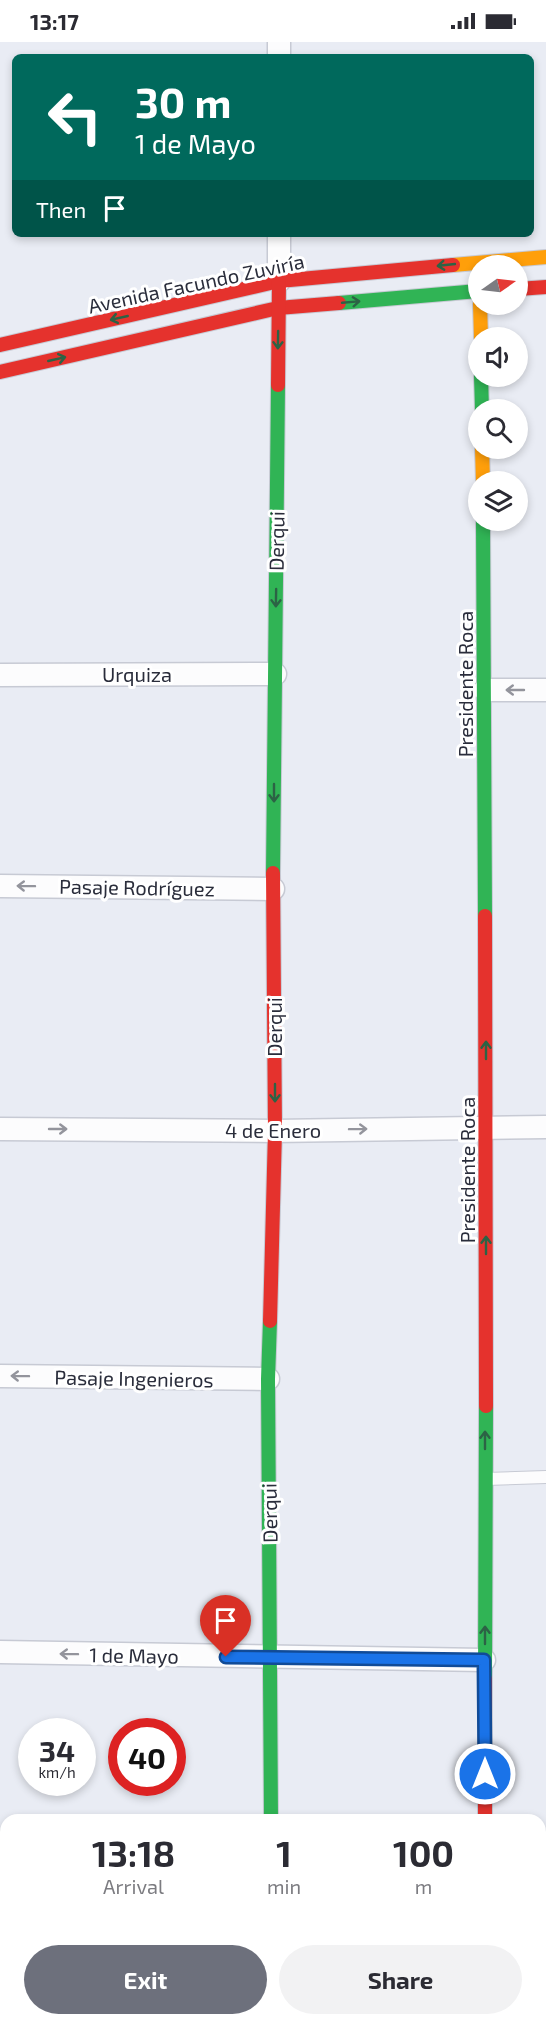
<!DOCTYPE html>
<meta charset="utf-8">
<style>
body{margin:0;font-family:"Exo 2",sans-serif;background:#f2f2f3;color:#2b2b33;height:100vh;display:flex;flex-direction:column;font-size:22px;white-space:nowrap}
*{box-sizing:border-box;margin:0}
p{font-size:20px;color:#7c7c81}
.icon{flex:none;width:33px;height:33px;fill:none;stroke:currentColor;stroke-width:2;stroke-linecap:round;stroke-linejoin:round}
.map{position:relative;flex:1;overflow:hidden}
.panel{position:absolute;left:0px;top:1772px;width:546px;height:212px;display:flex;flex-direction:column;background:#fff;border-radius:18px 18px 0 0;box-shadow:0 3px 9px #0003}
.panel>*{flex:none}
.top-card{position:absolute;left:12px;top:12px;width:522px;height:183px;border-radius:9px;box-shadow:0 3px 9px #0003;background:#00695c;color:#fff;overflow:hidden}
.needle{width:39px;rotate:76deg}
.tools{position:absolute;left:468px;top:213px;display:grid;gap:12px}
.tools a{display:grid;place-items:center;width:60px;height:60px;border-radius:50%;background:#fff;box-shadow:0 3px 9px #0003;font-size:30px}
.speed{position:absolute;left:18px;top:1676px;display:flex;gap:12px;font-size:30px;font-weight:700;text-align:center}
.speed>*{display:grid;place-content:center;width:78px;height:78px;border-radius:50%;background:#fff;box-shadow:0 3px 9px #0003;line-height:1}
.speed small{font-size:15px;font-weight:400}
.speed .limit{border:9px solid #d22;background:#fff;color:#111}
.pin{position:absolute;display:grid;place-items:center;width:51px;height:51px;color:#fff;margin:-62px -26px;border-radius:50% 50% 50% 0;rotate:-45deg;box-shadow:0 0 6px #0007}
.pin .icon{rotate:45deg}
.me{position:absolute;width:66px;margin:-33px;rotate:0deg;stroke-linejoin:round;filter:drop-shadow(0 0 4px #0008)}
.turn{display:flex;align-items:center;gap:21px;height:126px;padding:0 24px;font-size:27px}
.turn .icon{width:78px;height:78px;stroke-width:2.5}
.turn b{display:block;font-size:42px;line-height:51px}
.then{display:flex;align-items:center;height:57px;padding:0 24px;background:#0003;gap:12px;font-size:22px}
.eta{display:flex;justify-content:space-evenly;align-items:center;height:102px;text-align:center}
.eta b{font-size:36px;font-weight:700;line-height:42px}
.primary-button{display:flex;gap:12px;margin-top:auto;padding:12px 24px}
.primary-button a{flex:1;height:69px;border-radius:36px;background:#6d707c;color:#fff;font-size:24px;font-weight:700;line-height:69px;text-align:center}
.primary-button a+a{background:#f2f2f3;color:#2b2b33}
.status{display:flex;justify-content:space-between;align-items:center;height:42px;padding:0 30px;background:#fff;direction:ltr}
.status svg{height:16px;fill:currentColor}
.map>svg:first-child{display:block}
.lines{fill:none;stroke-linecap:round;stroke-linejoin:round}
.lane-casing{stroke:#c7cad4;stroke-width:14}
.street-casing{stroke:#c7cad4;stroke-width:25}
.fast-casing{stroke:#c7cad4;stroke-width:16}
.slow-casing{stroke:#c7cad4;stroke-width:16}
.jam-casing{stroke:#c7cad4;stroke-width:16}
.lane{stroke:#fcfcfd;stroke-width:12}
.street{stroke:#fcfcfd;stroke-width:22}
.fast{stroke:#30b455;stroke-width:14}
.slow{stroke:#ff9f0a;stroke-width:14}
.jam{stroke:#e5322d;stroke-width:14}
.oneway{stroke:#2c6345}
.oneway2{stroke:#93949c}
.route-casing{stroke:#114b97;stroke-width:15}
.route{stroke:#1a73e8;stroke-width:10}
.labels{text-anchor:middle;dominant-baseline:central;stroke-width:6;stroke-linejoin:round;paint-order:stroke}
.street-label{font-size:20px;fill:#2a2d3b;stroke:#fff}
</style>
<div class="status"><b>13:17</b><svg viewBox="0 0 49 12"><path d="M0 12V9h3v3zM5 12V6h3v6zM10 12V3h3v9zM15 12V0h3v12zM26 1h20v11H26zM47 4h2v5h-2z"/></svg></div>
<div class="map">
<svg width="546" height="1982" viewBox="0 0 546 1982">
<rect width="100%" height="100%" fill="#e9ecf4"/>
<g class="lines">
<defs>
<polyline id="lane" points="486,1437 546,1435"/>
<g id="street">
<polyline points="279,15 279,0"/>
<polyline points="279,239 279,192"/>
<polyline points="0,633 275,632"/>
<polyline points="485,648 546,648"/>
<polyline points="0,844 273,847"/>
<polyline points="0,1087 275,1089 546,1085"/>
<polyline points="0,1334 268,1337"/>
<polyline points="0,1610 484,1618"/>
</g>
<g id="fast">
<polyline points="339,261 478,249"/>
<polyline points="481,334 482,368"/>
<polyline points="483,478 485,874"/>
<polyline points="273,831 278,343"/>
<polyline points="270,1279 268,1337 271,1778"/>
<polyline points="485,1637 486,1364"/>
</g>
<g id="slow">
<polyline points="453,223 546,215"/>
<polyline points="480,262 481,296"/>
<polyline points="482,406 483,440"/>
<polyline points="486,1977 486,1982"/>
</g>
<g id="jam">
<polyline points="518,247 546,245"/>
<polyline points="0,303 279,239 453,223"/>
<polyline points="0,330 278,266 339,261"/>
<polyline points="278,343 279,239"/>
<polyline points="485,874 486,1364"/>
<polyline points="270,1279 275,1089 273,831"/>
<polyline points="485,1778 485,1637"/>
<polyline points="272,1977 272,1982"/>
</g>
</defs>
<use href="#lane" class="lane-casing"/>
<use href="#street" class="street-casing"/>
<use href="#fast" class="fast-casing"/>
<use href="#slow" class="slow-casing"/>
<use href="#jam" class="jam-casing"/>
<use href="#lane" class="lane"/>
<use href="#street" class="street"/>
<use href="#fast" class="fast"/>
<use href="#slow" class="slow"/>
<use href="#jam" class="jam"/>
</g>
<defs><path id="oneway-shaft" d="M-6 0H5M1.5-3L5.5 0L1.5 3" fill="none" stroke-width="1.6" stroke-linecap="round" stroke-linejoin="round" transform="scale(1.5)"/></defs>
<g class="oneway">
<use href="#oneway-shaft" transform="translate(446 223) rotate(174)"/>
<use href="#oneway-shaft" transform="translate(351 260) rotate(-5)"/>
<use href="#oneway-shaft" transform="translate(119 276) rotate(167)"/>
<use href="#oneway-shaft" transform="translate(278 298) rotate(91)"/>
<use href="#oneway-shaft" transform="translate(57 317) rotate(-13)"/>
<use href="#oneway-shaft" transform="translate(276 556) rotate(91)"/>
<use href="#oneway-shaft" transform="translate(274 751) rotate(90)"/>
<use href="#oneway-shaft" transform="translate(486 1008) rotate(-90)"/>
<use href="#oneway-shaft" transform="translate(275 1051) rotate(90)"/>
<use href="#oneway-shaft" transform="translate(486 1203) rotate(-90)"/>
<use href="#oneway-shaft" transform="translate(485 1398) rotate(-90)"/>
<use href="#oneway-shaft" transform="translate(485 1593) rotate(-90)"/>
</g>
<g class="oneway2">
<use href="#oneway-shaft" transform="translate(515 648) rotate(-180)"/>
<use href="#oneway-shaft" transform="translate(26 844) rotate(-179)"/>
<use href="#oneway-shaft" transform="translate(58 1087)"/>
<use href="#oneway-shaft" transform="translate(358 1087) rotate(-1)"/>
<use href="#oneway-shaft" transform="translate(20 1334) rotate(-179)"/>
<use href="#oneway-shaft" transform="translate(69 1612) rotate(-179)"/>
</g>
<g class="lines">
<defs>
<polyline id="route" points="226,1615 484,1618 485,1732"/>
</defs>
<use href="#route" class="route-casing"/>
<use href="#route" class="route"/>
</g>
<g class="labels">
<g class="street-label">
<text transform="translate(196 241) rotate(-12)">Avenida Facundo Zuviría</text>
<text transform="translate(276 499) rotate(-89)">Derqui</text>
<text x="137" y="632">Urquiza</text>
<text transform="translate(465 642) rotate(-90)">Presidente Roca</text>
<text transform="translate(137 845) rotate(1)">Pasaje Rodríguez</text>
<text transform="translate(274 985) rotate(-90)">Derqui</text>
<text x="273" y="1088">4 de Enero</text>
<text transform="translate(467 1128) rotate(-90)">Presidente Roca</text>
<text transform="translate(134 1336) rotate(1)">Pasaje Ingenieros</text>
<text transform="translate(269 1471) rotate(-91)">Derqui</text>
<text transform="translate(134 1613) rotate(1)">1 de Mayo</text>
</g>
</g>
</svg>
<div class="tools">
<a><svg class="needle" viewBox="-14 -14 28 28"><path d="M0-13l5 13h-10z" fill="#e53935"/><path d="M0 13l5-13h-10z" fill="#7c7c81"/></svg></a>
<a><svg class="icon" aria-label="sound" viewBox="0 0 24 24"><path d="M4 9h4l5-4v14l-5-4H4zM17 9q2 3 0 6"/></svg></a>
<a><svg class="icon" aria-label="search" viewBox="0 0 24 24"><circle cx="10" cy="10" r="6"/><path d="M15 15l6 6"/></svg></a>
<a><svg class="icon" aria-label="layers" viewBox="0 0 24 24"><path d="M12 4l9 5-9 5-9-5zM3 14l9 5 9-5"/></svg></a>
</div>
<div class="speed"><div>34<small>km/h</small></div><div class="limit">40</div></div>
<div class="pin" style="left:226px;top:1615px;background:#d93025"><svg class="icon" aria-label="arrive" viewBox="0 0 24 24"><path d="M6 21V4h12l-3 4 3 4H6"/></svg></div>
<svg class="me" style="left:485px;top:1732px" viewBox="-20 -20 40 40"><circle r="17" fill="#1a73e8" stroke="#fff" stroke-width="3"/><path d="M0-11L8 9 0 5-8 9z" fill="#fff"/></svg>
<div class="top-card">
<div class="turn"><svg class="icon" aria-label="left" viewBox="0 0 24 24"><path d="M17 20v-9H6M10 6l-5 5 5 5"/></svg><div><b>30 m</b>1 de Mayo</div></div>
<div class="then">Then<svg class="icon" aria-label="arrive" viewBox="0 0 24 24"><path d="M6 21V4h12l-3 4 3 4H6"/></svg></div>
</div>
<section class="panel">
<div class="eta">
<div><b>13:18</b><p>Arrival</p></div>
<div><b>1</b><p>min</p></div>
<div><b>100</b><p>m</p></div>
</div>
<div class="primary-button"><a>Exit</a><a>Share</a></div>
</section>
</div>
